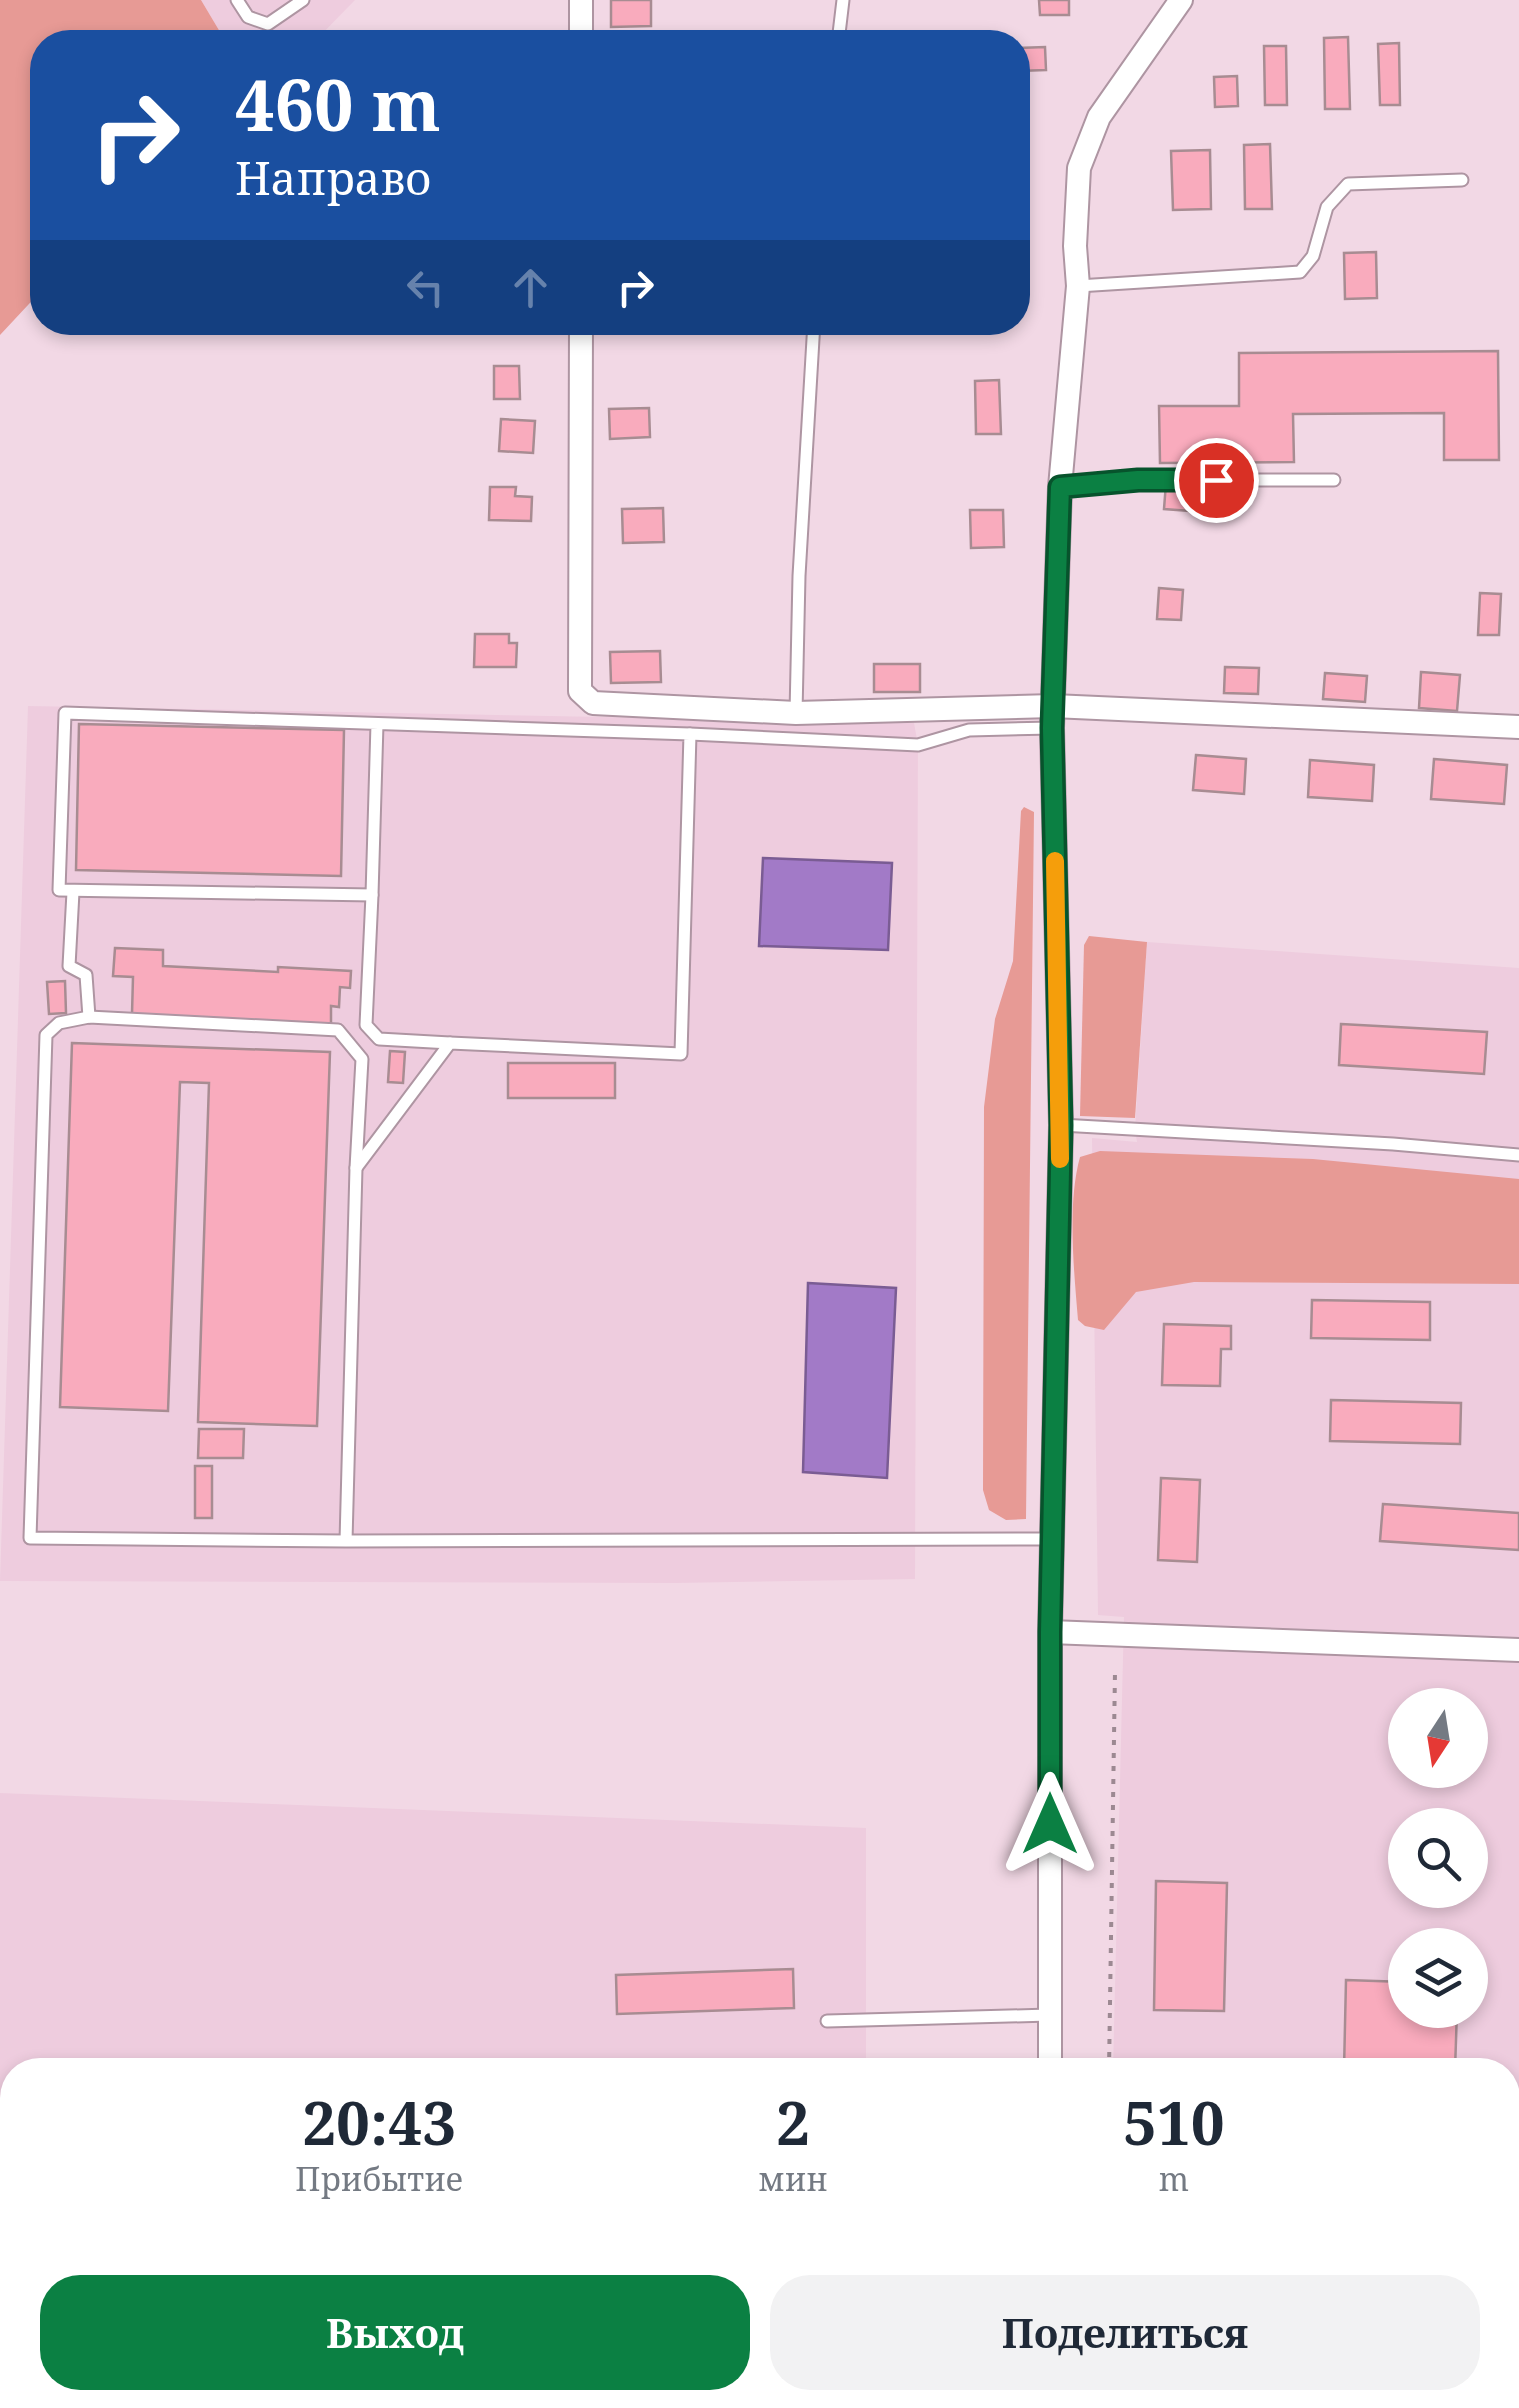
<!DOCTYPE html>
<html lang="ru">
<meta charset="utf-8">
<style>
body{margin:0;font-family:"Noto Serif",serif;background:#f2f2f3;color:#1f2937;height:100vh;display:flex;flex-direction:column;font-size:38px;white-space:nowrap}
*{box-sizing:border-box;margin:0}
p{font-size:32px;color:#747a83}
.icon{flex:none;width:55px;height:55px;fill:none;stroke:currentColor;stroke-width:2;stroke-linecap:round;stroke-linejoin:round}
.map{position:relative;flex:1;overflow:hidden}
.drawer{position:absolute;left:0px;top:2058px;width:1520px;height:352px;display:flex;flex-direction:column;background:#fff;border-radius:40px 40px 0 0;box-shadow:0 5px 15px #0003}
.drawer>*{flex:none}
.hud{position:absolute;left:30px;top:30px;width:1000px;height:305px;border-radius:40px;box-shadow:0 5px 15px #0003;background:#1a4fa0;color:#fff;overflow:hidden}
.needle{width:65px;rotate:192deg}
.fabs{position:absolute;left:1388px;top:1688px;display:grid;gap:20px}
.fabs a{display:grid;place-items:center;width:100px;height:100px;border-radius:50%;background:#fff;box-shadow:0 5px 15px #0003;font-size:50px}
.pin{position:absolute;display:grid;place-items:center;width:85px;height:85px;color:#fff;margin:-42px;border:5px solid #fff;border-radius:50%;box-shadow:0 2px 10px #0007}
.me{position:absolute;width:110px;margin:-55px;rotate:0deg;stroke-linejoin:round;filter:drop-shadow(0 0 8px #0008)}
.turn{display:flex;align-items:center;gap:35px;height:210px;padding:0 40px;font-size:45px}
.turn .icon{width:130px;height:130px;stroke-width:2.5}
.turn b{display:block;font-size:70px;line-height:85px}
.lanes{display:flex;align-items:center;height:95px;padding:0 40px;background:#0003;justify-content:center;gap:50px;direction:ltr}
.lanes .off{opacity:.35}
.eta{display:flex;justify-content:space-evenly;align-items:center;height:170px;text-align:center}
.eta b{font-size:60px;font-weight:700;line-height:70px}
.cta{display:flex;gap:20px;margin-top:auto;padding:20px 40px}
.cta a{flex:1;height:115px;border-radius:40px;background:#0b8043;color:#fff;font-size:40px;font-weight:700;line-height:115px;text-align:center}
.cta a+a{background:#f2f2f3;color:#1f2937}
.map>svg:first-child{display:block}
.built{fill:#eeccde;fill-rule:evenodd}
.green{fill:#e79a95}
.water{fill:#a27ac7;stroke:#7a5c93;stroke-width:2.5}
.building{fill:#f9abbd;stroke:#a88c92;stroke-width:2.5}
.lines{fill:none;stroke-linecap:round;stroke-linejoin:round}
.lane-casing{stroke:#ae95a2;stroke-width:15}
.street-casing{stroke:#ae95a2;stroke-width:26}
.path{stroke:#9c8992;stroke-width:4;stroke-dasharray:5 8;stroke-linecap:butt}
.lane{stroke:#fff;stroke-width:11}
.street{stroke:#fff;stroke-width:22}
.route-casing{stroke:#07532c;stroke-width:25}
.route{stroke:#0b8043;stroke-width:18}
.slow{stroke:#f59e0b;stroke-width:18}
</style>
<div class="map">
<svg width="1519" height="2408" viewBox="0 0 1519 2408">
<rect width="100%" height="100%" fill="#f2d8e5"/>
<g class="built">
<polygon points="201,0 355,0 314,42 226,42"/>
<polygon points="28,706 914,723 918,745 915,1579 675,1583 0,1581"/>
<path d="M 1147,942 L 1519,968 L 1519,2408 L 1110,2408 L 1110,2398 L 1508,2398 L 1508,2070 L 1113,2070 L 1124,1617 L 1098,1615 L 1092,1138 L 1137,1142 L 1135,1129 ZM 1405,1705 L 1470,1705 L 1470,1770 L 1405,1770 ZM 1405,1825 L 1470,1825 L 1470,1890 L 1405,1890 ZM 1405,1945 L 1470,1945 L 1470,2010 L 1405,2010 Z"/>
<polygon points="0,1793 866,1828 866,2070 12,2070 12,2398 866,2398 865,2408 0,2408"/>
</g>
<g class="green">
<polygon points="0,0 201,0 226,42 42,42 42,290 0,335"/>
<polygon points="1024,807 1034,812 1026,1519 1006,1520 989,1510 983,1490 984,1107 995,1019 1013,961 1021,811"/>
<polygon points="1089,936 1147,942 1135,1118 1080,1116 1084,945"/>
<path d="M 1100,1151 L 1313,1159 L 1519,1179 L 1519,1284 L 1194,1282 L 1136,1292 L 1104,1330 L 1085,1326 L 1078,1320 C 1074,1271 1067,1204 1080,1157 Z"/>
</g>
<g class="water">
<polygon points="763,858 892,863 888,950 759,946"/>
<polygon points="808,1283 896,1288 887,1478 803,1472"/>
</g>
<g class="building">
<polygon points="611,0 651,0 651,26 611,27"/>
<polygon points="1039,0 1069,0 1069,15 1040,15"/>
<polygon points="1348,37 1350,109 1325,109 1324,38"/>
<polygon points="1399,43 1400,105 1380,105 1378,44"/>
<polygon points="1264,46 1286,46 1287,105 1265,105"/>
<polygon points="1045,47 1046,70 1018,71 1018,48"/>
<polygon points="1237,76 1238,106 1215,107 1214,77"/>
<polygon points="1270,144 1272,209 1245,209 1244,145"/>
<polygon points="1210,150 1211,209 1173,210 1171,151"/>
<polygon points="1376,252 1377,298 1345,299 1344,253"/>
<polygon points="1498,351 1499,460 1444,460 1444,413 1293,414 1294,462 1160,463 1159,406 1239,406 1239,353"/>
<polygon points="494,366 519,366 520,399 494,399"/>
<polygon points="999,380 1001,434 976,434 975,381"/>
<polygon points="649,408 650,437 610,439 609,409"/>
<polygon points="501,419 535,421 533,453 499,451"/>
<polygon points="1166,483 1219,487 1217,513 1164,509"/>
<polygon points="490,487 516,487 515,496 532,497 531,521 489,520"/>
<polygon points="663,508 664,542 623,543 622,509"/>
<polygon points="970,510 1003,510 1004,547 971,548"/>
<polygon points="1159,588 1183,590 1181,620 1157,619"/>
<polygon points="1480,593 1501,594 1499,635 1478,635"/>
<polygon points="475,634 509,634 509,643 517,643 516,667 474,667"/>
<polygon points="660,651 661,682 611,683 610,652"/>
<rect x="874" y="664" width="46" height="28"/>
<polygon points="1225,667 1259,668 1258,694 1224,693"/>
<polygon points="1421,672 1460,675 1457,711 1419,708"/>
<polygon points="1325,673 1367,676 1365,702 1323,699"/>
<polygon points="79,724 344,730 341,876 76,870"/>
<polygon points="1196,755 1246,759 1244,794 1193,790"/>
<polygon points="1434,759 1507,765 1504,804 1431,799"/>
<polygon points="1310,760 1374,765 1372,801 1308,797"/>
<polygon points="115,948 163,950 163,966 278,972 278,967 351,971 350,988 340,987 339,1007 331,1006 331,1024 132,1014 133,977 113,976"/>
<polygon points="65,981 66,1013 49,1014 47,982"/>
<polygon points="1341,1024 1487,1032 1484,1074 1339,1065"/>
<polygon points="72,1043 330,1052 317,1426 198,1422 209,1083 180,1082 168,1411 60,1407"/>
<polygon points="390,1051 405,1052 403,1083 388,1082"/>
<rect x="508" y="1063" width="107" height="35"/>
<polygon points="1312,1300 1430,1302 1430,1340 1311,1338"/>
<polygon points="1164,1324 1231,1326 1231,1349 1221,1349 1220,1386 1162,1385"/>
<polygon points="1331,1400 1461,1403 1460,1444 1330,1441"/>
<polygon points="199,1429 244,1429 243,1458 198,1458"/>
<rect x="195" y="1466" width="17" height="52"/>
<polygon points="1161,1478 1200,1480 1197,1562 1158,1560"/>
<polygon points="1383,1504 1519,1513 1519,1550 1380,1541"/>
<polygon points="1156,1881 1227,1883 1224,2011 1154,2010"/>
<polygon points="793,1969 794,2008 617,2014 616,1975"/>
<polygon points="1346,1980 1405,1982 1405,2010 1457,2010 1455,2070 1344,2070"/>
<rect x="91" y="2398" width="332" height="10"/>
<rect x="709" y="2398" width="75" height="10"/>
</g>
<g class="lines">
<defs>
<g id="lane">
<polyline points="237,0 248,17 268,24 303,0"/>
<polyline points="838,42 843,0"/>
<polyline points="1078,286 1300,272 1313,256 1327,207 1348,184 1462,180"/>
<polyline points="1060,487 1138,480 1334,480"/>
<polyline points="796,713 799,576 814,322"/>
<polyline points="690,734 918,745 969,730 1052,728"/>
<polyline points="73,892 69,966 86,975 89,1017"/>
<polyline points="372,895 366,1025 379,1039 450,1043"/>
<polyline points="1061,1125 1393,1144 1519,1155"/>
<polyline points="356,1168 450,1043 681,1054 690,734 65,713 59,890 372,895 377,724"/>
<polyline points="346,1541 356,1168 362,1059 338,1030 89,1017 59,1023 46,1035 30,1538 346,1541 1052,1539"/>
<polyline points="827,2021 1049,2015"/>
<polyline points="473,2398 473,2408"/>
<polyline points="40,2408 40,2398"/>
<polyline points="449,2408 449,2398"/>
</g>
<g id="street">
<polyline points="581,42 581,0"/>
<polyline points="581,322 580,691 593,703 796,713 1053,706 1519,727"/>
<polyline points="1050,1632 1519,1650"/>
<polyline points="1050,2070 1050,1632 1061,1125 1052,728 1060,487 1078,286 1075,246 1079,168 1099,117 1181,0"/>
<polyline points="1050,2408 1050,2398"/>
</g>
</defs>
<use href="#lane" class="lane-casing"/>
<use href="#street" class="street-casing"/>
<g class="path">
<polyline points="1109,2070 1115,1671"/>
<polyline points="1103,2408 1104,2398"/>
</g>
<use href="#lane" class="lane"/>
<use href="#street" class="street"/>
</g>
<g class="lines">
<defs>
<polyline id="route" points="1050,1824 1050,1632 1061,1125 1052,728 1060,487 1138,480 1216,480"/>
</defs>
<use href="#route" class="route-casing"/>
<use href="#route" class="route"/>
<polyline class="slow" points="1055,861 1060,1159"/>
</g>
</svg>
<div class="fabs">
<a><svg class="needle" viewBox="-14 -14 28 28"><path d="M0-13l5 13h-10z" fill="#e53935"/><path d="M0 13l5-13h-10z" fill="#747a83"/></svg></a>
<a><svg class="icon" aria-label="search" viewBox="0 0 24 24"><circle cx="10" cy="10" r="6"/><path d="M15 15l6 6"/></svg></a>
<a><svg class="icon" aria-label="layers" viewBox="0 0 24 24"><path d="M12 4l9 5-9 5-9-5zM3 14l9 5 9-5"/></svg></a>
</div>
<div class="pin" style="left:1216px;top:480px;background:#d93025"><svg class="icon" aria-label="arrive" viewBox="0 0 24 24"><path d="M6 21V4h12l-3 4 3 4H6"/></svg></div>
<svg class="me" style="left:1050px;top:1824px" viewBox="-20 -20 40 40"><path d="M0-17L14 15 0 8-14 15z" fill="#0b8043" stroke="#fff" stroke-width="4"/></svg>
<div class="hud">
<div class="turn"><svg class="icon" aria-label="right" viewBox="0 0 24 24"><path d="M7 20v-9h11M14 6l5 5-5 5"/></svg><div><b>460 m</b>Направо</div></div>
<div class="lanes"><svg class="icon off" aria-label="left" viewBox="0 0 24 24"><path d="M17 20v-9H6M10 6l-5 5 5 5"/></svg><svg class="icon off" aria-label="ahead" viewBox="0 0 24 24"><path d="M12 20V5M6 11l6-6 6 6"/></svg><svg class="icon" aria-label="right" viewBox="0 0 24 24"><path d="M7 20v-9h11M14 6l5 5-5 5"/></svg></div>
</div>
<section class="drawer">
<div class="eta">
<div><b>20:43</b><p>Прибытие</p></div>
<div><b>2</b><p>мин</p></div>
<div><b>510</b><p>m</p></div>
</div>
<div class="cta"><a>Выход</a><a>Поделиться</a></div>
</section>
</div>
